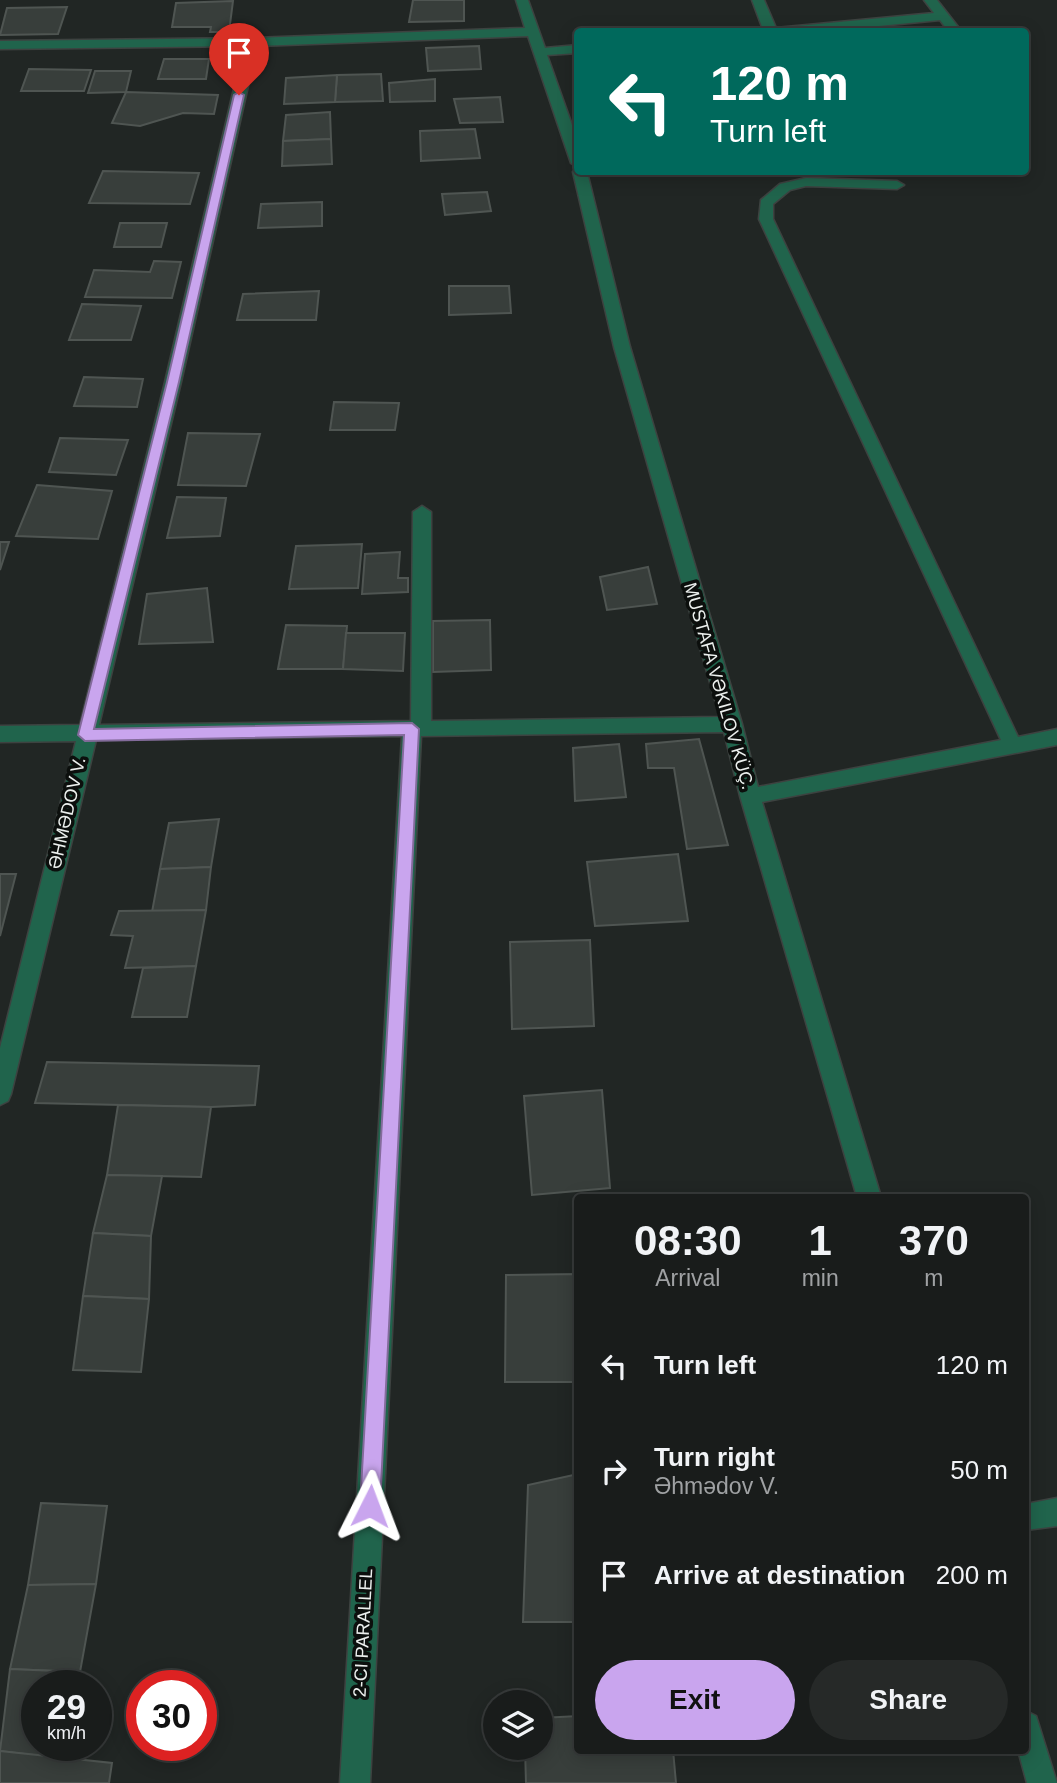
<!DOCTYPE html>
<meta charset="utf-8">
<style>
body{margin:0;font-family:Helvetica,sans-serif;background:#262928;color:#f1f3f6;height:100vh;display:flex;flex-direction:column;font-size:26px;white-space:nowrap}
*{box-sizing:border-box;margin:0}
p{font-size:23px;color:#9fa1a3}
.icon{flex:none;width:38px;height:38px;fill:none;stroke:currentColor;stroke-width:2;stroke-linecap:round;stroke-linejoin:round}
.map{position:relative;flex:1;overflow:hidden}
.panel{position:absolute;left:574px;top:1194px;width:455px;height:560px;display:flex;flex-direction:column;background:#191c1b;border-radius:7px;box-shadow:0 4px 18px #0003,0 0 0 2px #373a3a}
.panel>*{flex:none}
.guide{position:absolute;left:574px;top:28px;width:455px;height:147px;border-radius:7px;box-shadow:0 4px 18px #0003,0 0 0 2px #373a3a;background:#00695c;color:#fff;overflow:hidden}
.fabs{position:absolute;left:483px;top:1690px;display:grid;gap:14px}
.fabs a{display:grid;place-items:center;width:70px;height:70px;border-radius:50%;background:#191c1b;box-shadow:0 4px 18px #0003,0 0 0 2px #373a3a;font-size:35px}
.speed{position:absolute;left:21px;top:1670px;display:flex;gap:14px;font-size:35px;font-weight:700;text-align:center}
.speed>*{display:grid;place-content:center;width:91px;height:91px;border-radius:50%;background:#191c1b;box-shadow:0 4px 18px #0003,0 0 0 2px #373a3a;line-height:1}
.speed small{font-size:18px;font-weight:400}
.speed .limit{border:10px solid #d22;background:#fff;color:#111}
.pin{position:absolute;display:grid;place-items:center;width:60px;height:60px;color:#fff;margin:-72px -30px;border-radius:50% 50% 50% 0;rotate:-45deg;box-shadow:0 0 7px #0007}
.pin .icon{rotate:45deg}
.me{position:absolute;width:77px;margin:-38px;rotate:3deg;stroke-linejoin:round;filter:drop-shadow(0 0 5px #0008)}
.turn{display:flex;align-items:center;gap:24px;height:147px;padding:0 21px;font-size:32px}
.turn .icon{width:91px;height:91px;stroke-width:2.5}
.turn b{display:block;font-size:49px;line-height:60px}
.eta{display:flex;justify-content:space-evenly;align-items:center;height:119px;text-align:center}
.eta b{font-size:42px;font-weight:800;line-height:49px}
.primary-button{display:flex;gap:14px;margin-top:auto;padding:14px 21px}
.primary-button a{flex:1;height:80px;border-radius:42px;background:#c9a5ee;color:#111;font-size:28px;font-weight:800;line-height:80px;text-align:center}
.primary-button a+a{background:#262928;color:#f1f3f6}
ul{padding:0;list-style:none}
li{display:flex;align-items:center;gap:21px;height:105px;padding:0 21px}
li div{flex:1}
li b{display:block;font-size:26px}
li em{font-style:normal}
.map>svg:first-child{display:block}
.building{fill:#383e3b;stroke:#4f5552;stroke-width:2}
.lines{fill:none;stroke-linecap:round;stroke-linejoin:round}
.minor-casing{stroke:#3d4240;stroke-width:3}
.minor{fill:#20644c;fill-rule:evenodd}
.route{fill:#c9a5ee;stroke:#836b9b;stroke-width:2}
.labels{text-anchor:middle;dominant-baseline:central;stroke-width:7;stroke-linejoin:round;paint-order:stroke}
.street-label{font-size:18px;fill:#ecf0ee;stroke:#0c0f0d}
</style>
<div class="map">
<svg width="1057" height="1783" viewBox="0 0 1057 1783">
<rect width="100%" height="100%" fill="#212624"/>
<g class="building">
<polygon points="413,0 464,0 464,21 409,22"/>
<polygon points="233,1 229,32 210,32 211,27 172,27 176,3"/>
<polygon points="67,7 58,34 0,35 7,8"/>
<polygon points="479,46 481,69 428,71 426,48"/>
<polygon points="164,59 209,59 206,79 158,79"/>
<polygon points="29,69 91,70 84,91 21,91"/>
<polygon points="95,71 131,71 126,92 88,93"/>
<polygon points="381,74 383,101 335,102 337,75"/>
<polygon points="337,75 335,102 284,104 286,78"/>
<polygon points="435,79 435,101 390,102 389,83"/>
<polygon points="126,92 218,95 214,114 183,113 140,126 112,123"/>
<polygon points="500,97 503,122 460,123 454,99"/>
<polygon points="330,112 331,139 283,141 286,115"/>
<polygon points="475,129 480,158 421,161 420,131"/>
<polygon points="331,139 332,164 282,166 283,141"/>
<polygon points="103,171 199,173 190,204 89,203"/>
<polygon points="487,192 491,211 445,215 442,194"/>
<polygon points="322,202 322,226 258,228 261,204"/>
<polygon points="120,223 167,223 161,247 114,247"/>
<polygon points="154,261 181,262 172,298 85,297 94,270 150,272"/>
<polygon points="449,286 509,286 511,313 449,315"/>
<polygon points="319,291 316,320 237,320 243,294"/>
<polygon points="82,304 141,306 131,340 69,340"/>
<polygon points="84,377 143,379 137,407 74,406"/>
<polygon points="334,402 399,403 395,430 330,430"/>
<polygon points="188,433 260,434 246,486 178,485"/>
<polygon points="60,438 128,440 116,475 49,472"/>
<polygon points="37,485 112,491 98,539 16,536"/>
<polygon points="177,497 226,498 220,536 167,538"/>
<polygon points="0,542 9,542 0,570"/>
<polygon points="362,544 358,588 289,589 296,546"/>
<polygon points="400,552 398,578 408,578 408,592 362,594 365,554"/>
<polygon points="648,567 657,604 607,610 600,577"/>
<polygon points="207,588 213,642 139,644 147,594"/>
<polygon points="490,620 491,670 433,672 433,621"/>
<polygon points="286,625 347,626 343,669 278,669"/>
<polygon points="346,633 405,633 403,671 343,669"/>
<polygon points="699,739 728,845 687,849 674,768 648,768 646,744"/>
<polygon points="619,744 626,797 575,801 573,748"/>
<polygon points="219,819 211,867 160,869 169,823"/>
<polygon points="678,854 688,921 595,926 587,862"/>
<polygon points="211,867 206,910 152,912 160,869"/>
<polygon points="0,874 16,874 0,936"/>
<polygon points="206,910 196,966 125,968 133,936 111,935 119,911"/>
<polygon points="590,940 594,1026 512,1029 510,942"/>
<polygon points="196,966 187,1017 132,1017 143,968"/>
<polygon points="47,1062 259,1066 255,1105 211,1107 35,1103"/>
<polygon points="602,1090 610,1188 532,1195 524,1096"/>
<polygon points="118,1105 211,1107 201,1177 107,1175"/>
<polygon points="107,1175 162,1176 151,1236 93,1233"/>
<polygon points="93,1233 151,1236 149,1299 83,1296"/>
<polygon points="578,1274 578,1382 505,1382 506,1275"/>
<polygon points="83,1296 149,1299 141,1372 73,1370"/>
<polygon points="578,1474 578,1622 523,1622 528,1485"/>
<polygon points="41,1503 107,1506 96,1584 28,1585"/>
<polygon points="96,1584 80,1672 10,1669 28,1585"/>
<polygon points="10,1669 80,1672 78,1685 37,1685 37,1745 69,1745 67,1759 0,1751"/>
<polygon points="578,1716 578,1750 673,1750 676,1783 526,1783 525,1748 541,1748 541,1718"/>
<polygon points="0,1751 112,1763 109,1783 0,1783"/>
</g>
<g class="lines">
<defs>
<g id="minor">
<polygon points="516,0 528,0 545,48 578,45 578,53 547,55 578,142 578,167 571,163 528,36 257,46 181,382 99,725 411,721 413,512 422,506 431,512 431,721 720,717 614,347 573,172 578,168 578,172 587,172 630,347 742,724 758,787 1001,740 759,219 761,200 780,184 806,178 897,181 904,185 897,189 806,186 790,190 773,204 773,219 1018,737 1057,729 1057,745 762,802 881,1197 857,1197 740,796 724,732 421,736 370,1783 340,1783 402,736 96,740 11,1094 8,1101 0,1105 0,1048 76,741 0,742 0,726 80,725 165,382 244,46 0,49 0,41 251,38 525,28"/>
<polygon points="752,0 764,0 776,28 934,13 924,0 937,0 962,32 949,32 940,20 818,32 764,32"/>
<polygon points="1057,1498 1057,1526 1026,1530 1026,1504"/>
<polygon points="1026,1711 1036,1716 1057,1783 1027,1783 1018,1750 1026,1750"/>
</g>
</defs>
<use href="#minor" class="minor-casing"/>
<use href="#minor" class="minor"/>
</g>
<polygon class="route" points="239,92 244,95 179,382 94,729 412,723 419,729 380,1506 377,1513 370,1516 363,1513 360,1506 404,735 85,741 78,735 167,382 234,95"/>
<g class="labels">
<g class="street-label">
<text transform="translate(719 686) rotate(74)">MUSTAFA VƏKILOV KÜÇ.</text>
<text transform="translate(67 813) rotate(-77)">ƏHMƏDOV V.</text>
<text transform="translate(363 1633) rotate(-87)">2-CI PARALLEL</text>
</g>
</g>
</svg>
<div class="fabs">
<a><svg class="icon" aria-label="layers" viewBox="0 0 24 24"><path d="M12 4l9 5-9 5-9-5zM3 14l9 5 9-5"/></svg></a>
</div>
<div class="speed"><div>29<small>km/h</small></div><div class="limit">30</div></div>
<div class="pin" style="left:239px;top:95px;background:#d93025"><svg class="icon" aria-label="arrive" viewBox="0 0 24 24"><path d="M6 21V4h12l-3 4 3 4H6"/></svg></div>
<svg class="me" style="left:370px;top:1506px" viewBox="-20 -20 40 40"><path d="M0-17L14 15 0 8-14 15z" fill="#c9a5ee" stroke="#fff" stroke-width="4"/></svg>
<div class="guide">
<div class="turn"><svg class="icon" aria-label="left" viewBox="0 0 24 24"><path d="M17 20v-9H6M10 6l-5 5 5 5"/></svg><div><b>120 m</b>Turn left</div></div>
</div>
<section class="panel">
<div class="eta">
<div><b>08:30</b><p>Arrival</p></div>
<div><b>1</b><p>min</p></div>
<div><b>370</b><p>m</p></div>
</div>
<ul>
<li><svg class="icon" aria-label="left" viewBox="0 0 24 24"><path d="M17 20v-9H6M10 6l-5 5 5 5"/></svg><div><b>Turn left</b></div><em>120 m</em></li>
<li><svg class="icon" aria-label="right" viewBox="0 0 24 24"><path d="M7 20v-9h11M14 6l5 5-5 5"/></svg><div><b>Turn right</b><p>Əhmədov V.</p></div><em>50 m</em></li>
<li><svg class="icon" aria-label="arrive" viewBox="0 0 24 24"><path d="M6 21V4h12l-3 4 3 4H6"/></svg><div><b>Arrive at destination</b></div><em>200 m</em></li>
</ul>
<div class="primary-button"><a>Exit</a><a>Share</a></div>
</section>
</div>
